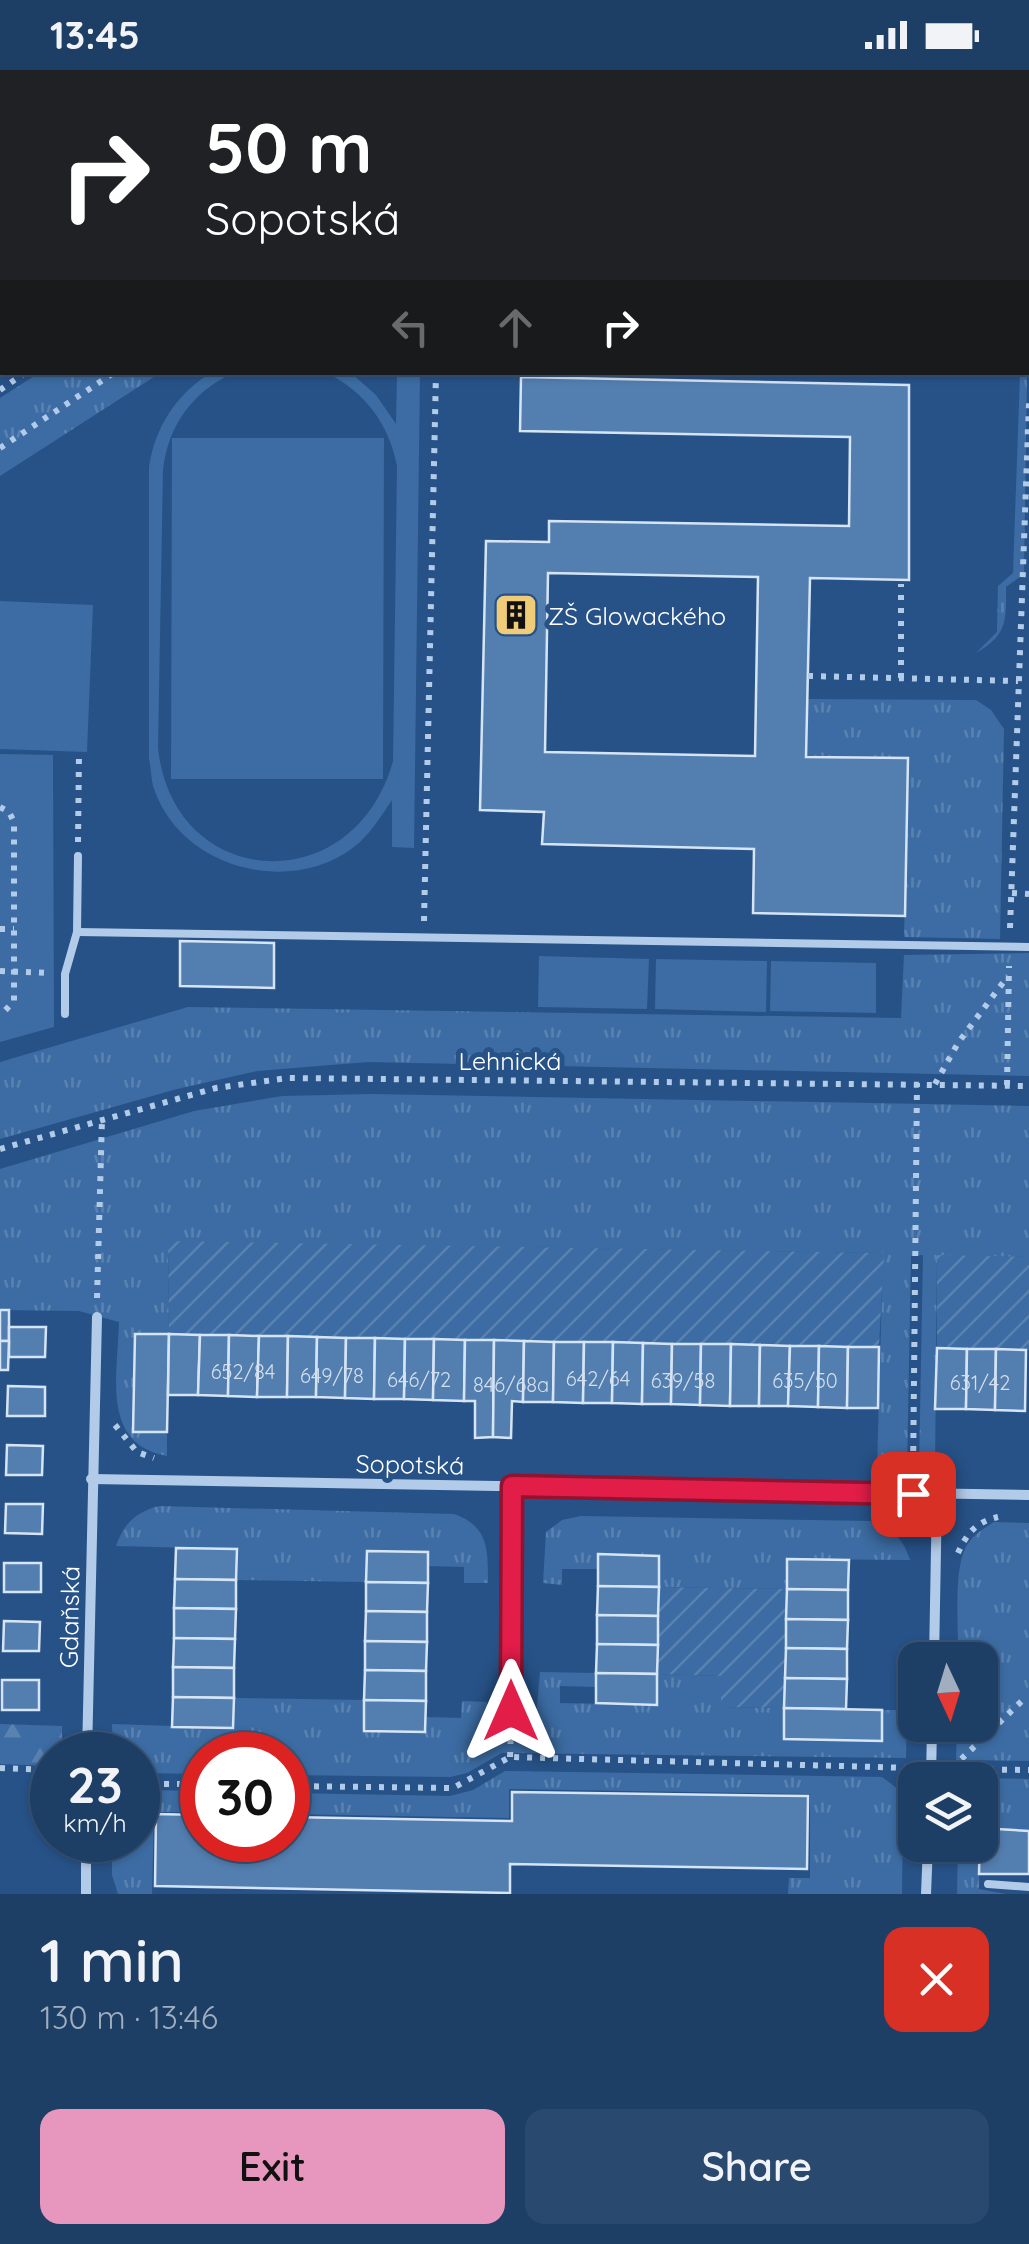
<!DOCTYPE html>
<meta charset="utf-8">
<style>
body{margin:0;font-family:Quicksand,sans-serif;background:#2a496e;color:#f1f3f6;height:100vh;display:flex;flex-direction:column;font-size:38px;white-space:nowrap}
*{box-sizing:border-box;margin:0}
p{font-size:32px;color:#a0aebf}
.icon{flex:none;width:55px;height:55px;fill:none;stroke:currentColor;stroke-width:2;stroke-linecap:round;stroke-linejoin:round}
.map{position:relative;height:1824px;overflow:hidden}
.side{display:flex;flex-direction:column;background:#1d3e65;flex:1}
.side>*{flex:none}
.top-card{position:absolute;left:0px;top:0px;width:1030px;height:305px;box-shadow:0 2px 8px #0004,0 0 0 2px #3b5779;background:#202124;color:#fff;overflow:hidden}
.needle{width:65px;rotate:176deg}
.tools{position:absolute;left:898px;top:1572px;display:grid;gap:20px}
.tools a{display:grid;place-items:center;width:100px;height:100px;border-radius:20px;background:#1d3e65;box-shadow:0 2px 8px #0004,0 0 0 2px #3b5779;font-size:50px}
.speed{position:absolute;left:30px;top:1662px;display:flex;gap:20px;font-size:50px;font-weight:700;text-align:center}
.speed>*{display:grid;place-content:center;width:130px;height:130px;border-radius:50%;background:#1d3e65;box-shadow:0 2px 8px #0004,0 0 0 2px #3b5779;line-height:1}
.speed small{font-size:25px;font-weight:400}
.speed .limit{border:15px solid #d22;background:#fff;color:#111}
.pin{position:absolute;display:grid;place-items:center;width:85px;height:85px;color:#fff;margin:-42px;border-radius:20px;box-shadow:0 5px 15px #0006}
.me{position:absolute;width:110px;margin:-55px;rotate:0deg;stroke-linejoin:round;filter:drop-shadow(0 0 8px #0008)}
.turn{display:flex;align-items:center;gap:35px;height:210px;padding:0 40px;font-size:45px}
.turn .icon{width:130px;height:130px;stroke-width:2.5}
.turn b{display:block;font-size:70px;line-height:85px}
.lanes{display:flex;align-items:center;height:95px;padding:0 40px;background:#0003;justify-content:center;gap:50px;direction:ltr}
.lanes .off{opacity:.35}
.round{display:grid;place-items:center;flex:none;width:105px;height:105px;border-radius:20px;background:#2a496e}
.summary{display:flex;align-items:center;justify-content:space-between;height:170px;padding:0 40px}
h1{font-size:60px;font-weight:600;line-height:75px}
.action{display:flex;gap:20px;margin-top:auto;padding:20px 40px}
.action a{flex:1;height:115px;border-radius:20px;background:#e797bd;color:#111;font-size:40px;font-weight:600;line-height:115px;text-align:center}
.action a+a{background:#2a496e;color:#f1f3f6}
.status{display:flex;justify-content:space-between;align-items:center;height:70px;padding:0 50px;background:#1d3e65;direction:ltr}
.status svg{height:28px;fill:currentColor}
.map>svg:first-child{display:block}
.grass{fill:url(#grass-tufts)}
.forest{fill:url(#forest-firs)}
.garden{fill:url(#garden-furrows)}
.pitch{fill:#3c6ca3}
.building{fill:#537eb0;stroke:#d6e5f6;stroke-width:2.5;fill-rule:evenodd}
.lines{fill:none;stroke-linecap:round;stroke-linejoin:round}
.path{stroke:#b2cbe8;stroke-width:6;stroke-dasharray:5 8;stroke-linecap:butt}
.lane{stroke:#b2cbe8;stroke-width:8}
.street{stroke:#b2cbe8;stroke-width:10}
.secondary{stroke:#dce8f7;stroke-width:20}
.route-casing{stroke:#92132f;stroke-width:25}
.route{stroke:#e11d48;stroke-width:18}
.labels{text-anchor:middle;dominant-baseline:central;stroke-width:10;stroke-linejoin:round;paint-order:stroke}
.number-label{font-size:20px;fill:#d4dfeb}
.poi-label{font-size:25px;fill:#fff;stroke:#275287;text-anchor:start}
.street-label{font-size:25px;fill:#fff;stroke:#275287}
</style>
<div class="status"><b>13:45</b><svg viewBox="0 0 49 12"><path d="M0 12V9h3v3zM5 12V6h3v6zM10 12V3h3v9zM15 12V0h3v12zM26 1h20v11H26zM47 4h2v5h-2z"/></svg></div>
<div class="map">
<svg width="1029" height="1824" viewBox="0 0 1029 1824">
<defs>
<pattern id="grass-tufts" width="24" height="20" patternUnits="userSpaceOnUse" patternTransform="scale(2.5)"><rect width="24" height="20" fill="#3c6ca3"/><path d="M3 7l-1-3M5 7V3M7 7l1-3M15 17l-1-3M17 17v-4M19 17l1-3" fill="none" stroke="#5982b1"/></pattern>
<pattern id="forest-firs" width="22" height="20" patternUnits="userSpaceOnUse" patternTransform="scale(2.5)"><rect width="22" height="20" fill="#3c6ca3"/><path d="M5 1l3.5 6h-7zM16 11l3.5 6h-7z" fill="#5982b1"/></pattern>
<pattern id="garden-furrows" width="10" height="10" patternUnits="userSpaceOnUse" patternTransform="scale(2.5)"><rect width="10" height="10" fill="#3c6ca3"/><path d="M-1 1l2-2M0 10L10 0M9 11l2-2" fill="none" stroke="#5982b1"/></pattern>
</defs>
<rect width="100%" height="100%" fill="#275287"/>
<g class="grass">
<polygon points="0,0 286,0 2,2 0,190"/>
<polygon points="39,303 39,302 160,303 0,406 0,328"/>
<path d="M 1020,303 L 1027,303 L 1024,504 L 1006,517 C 1006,550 1008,565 976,583 L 997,562 L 998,516 L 1013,503 Z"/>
<polygon points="807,629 976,630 991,640 1004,659 1000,869 904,867 908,689 806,687"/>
<polygon points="1029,883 1029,1006 368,992 257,1001 177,1019 0,1069 0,992 188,937 901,948 904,885"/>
<path d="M 372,1024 L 1029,1036 L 1029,1187 L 937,1186 L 935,1400 L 919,1400 L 923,1185 L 911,1186 L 907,1400 L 877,1399 L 883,1183 L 168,1172 L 169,1264 L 135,1264 L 133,1361 L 167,1362 L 167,1386 C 100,1374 118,1304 119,1252 L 79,1241 L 0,1240 L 0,1099 L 194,1041 L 282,1026 Z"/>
<path d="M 159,1436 L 454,1444 C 489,1456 488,1481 488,1513 L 464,1513 L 464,1497 L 428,1496 L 428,1482 L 366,1512 L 236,1510 L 236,1479 L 116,1476 C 124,1453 136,1442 159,1436 Z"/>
<path d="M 581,1446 L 870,1451 C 892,1458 903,1468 910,1490 L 788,1489 L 787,1519 L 659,1517 L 659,1486 L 599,1484 L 598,1499 L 562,1499 L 562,1515 L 543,1513 L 546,1462 L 562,1450 Z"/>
<path d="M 994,1452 L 1029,1453 L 1029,1691 L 956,1690 L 957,1655 L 980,1655 L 980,1590 L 958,1590 C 959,1560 953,1504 965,1479 C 971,1466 983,1459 994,1452 Z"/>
<polygon points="540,1602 596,1603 596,1617 560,1616 560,1633 656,1635 657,1604 721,1606 721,1637 784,1638 882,1670 882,1640 907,1640 906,1688 502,1683 467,1703 450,1707 288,1705 288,1685 202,1685 202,1704 138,1703 138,1685 113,1685 112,1654 233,1658 234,1628 364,1630 424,1662 425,1647 461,1648 462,1631 487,1632 487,1659 535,1659"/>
<polygon points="505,1701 882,1707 898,1719 903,1728 902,1824 788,1824 789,1808 810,1808 810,1724 509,1719 509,1748 288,1744 288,1723 450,1726 473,1720"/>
<polygon points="978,1708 1029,1709 1029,1761 980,1759 979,1819 1006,1824 957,1824 958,1775 980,1775 980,1710 976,1710"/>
<polygon points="138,1720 202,1721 202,1742 154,1742 152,1824 118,1824 112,1805 112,1770 138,1770"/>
</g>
<polygon class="forest" points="0,1654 62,1656 62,1685 52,1685 52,1696 0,1694"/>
<g class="garden">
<polygon points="168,1171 884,1183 879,1277 169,1264"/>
<polygon points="937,1185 1029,1187 1029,1280 937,1279"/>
<polygon points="659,1517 787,1519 784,1638 721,1637 721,1606 657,1604"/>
</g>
<g class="pitch">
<path d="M 210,303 L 233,303 C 192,322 168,356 163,400 L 158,678 C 173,821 354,832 393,691 L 397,396 C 389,354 365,322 327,303 L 351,303 L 376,325 L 396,354 L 397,303 L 420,303 L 414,778 L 392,777 L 392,730 C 381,746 370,765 354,777 C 289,827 181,798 154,719 C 151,710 151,698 149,688 L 149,397 C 155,357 176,325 210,303 Z"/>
<polygon points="172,368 384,368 383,709 171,709"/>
<polygon points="0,531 93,535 87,682 0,679"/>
<polygon points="0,684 53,685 54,957 0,972"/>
<polygon points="539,886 649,889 647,939 538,937"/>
<polygon points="656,889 767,891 766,942 655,939"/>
<polygon points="771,891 876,893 876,943 770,941"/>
</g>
<g class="building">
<path d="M 521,307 L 909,315 L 909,510 L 810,508 L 806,687 L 908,688 L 905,846 L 753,843 L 754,779 L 542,774 L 544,742 L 480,740 L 486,471 L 549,472 L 549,451 L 849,456 L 850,367 L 520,361 ZM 548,503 L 758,507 L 755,686 L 545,682 Z"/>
<polygon points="180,871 274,873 274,918 180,916"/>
<rect x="0" y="1240" width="9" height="31"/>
<polygon points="9,1257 46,1257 45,1287 9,1287"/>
<polygon points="135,1264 169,1264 167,1362 133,1362"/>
<polygon points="169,1264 200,1265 198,1325 168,1325"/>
<polygon points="200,1265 229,1265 228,1326 198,1325"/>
<polygon points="229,1265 259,1266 257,1327 228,1326"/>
<polygon points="259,1266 288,1266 287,1327 257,1327"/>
<polygon points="288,1266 317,1267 316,1327 287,1327"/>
<polygon points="317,1267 346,1268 345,1328 316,1327"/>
<polygon points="346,1268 375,1268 374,1329 345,1328"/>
<polygon points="375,1268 405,1269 404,1329 374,1329"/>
<polygon points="405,1269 434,1269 433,1330 404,1329"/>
<polygon points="434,1269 465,1270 464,1331 433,1330"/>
<polygon points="465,1270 494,1270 493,1367 475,1368 475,1331 464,1331"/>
<polygon points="494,1270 524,1271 523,1332 512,1331 511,1368 493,1367"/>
<polygon points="0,1271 9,1271 8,1300 0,1300"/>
<polygon points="524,1271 554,1272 553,1332 523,1332"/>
<polygon points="554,1272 584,1272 583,1333 553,1332"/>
<polygon points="584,1272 613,1272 612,1333 583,1333"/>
<polygon points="613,1272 643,1273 642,1334 612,1333"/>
<polygon points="643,1273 672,1274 671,1334 642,1334"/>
<polygon points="672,1274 701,1274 700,1335 671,1334"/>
<polygon points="701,1274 731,1274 730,1336 700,1335"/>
<polygon points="731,1274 760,1275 759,1336 730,1336"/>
<polygon points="760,1275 790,1276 788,1336 759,1336"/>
<polygon points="790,1276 819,1276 818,1337 788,1336"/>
<polygon points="819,1276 848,1277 847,1338 818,1337"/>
<polygon points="848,1277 879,1277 878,1338 847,1338"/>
<polygon points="937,1278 967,1279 966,1339 935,1339"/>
<polygon points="967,1279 996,1279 995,1340 966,1339"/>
<polygon points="996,1279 1026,1280 1025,1341 995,1340"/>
<polygon points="8,1316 45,1317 45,1346 7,1346"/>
<polygon points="7,1375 43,1376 42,1405 6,1405"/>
<polygon points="6,1434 43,1434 42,1464 5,1463"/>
<polygon points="176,1478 237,1479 236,1510 175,1509"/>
<polygon points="367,1481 428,1482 428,1513 366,1512"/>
<polygon points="598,1484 659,1486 659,1517 598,1516"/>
<polygon points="787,1489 849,1490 848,1520 787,1519"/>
<rect x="4" y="1493" width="37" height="29"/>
<polygon points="175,1509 236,1510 236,1539 174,1538"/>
<polygon points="366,1512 428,1513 427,1542 366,1541"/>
<polygon points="598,1516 659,1517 658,1546 597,1545"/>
<polygon points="787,1519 848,1520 848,1550 786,1549"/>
<polygon points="174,1538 236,1539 235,1569 174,1568"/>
<polygon points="366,1541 427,1542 427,1572 365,1571"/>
<polygon points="597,1545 658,1546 658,1575 597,1574"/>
<polygon points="786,1549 848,1550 847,1579 786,1578"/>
<polygon points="4,1551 40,1552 39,1581 3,1581"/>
<polygon points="174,1568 235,1569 234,1598 173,1597"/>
<polygon points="365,1571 427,1572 426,1601 365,1600"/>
<polygon points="597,1574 658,1575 657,1604 596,1603"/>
<polygon points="786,1578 847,1579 847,1609 785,1608"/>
<polygon points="173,1597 234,1598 234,1628 173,1627"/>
<polygon points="365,1600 426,1601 426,1631 364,1630"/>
<polygon points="596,1603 657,1604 657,1635 596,1633"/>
<polygon points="785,1608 847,1609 846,1639 784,1638"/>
<rect x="2" y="1610" width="37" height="30"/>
<polygon points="173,1627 234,1628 233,1658 172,1657"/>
<polygon points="364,1630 426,1631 425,1662 364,1661"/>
<polygon points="784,1638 882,1640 882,1671 784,1669"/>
<polygon points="512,1722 808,1726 807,1799 510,1794 510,1823 155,1816 156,1744 202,1745 202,1770 288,1770 288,1747 512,1751"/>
<polygon points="980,1758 1029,1761 1029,1804 979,1804"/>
</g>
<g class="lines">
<g class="path">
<polyline points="875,0 876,2"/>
<polyline points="897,0 911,2"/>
<polyline points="101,2 103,0"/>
<polyline points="266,2 270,0"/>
<polyline points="482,2 486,0"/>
<polyline points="722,2 729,0"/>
<polyline points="1028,4 1029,4"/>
<polyline points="0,56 2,57"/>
<polyline points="1028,106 1029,105"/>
<polyline points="1028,277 1029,277"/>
<polyline points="0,320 26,302"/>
<polyline points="0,378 115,302"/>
<polyline points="808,606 1018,611"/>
<polyline points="901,608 901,514"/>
<polyline points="0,737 9,742 14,752 14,931 0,946"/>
<polyline points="78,772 79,683"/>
<polyline points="1012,823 1029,824"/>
<polyline points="424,851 436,302"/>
<polyline points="1010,858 1029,333"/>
<polyline points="0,859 14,859"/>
<polyline points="0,901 49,903"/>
<polyline points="935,1014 958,973 1008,906"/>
<polyline points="1007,1015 1009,896"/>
<polyline points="0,1079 216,1018 288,1008 1029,1016"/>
<polyline points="97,1228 102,1049"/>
<polyline points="115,1355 137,1382 154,1388"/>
<polyline points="913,1407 917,1013"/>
<path d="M 958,1483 C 967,1463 976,1452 998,1447"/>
<polyline points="510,1687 511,1659"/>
<polyline points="0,1698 52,1700"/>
<polyline points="952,1698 1026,1627"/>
<polyline points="950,1699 1029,1700"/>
<polyline points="138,1714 202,1714"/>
<polyline points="288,1716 453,1718 510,1687 913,1698"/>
<polyline points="907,1767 909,1715"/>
</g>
<g class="lane">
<polyline points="1028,149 1029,149"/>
<polyline points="77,862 1029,877"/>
<polyline points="65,944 65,904 77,862 78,786"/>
<polyline points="988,1814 1029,1817"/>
</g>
<g class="street">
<polyline points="91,1409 1029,1425"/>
<polyline points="934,1590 937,1424"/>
<polyline points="511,1641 512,1416"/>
<polyline points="87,1685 97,1247"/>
<polyline points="931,1710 932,1655"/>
<polyline points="86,1824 86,1770"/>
<polyline points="926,1824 928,1775"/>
</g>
<g class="secondary">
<polyline points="314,2 317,0"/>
<polyline points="414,2 417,0"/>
<polyline points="0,207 2,206"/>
<polyline points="0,275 2,274"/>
</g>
</g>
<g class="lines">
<defs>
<polyline id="route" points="511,1641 512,1416 913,1424"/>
</defs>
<use href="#route" class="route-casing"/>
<use href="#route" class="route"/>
</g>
<defs>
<symbol id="building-square" viewBox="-11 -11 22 22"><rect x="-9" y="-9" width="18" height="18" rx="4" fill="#f1cc78" stroke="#275287"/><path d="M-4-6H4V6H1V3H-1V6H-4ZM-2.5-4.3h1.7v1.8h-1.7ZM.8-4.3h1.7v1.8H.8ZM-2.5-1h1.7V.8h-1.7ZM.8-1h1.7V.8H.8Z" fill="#111"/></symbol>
</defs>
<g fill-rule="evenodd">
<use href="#building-square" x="491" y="520" width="50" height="50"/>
</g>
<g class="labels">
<g class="number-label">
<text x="243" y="1301">652/84</text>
<text x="332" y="1305">649/78</text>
<text x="598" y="1308">642/64</text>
<text x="419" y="1309">646/72</text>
<text x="683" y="1310">639/58</text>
<text x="805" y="1310">635/50</text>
<text x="980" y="1312">631/42</text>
<text x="511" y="1314">846/68a</text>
</g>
<g class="poi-label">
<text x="548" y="545">ZŠ Glowackého</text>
</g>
<g class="street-label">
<text x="510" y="990">Lehnická</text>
<text transform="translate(410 1394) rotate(1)">Sopotská</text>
<text transform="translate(69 1547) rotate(-89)">Gdaňská</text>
</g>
</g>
</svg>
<div class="tools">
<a><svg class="needle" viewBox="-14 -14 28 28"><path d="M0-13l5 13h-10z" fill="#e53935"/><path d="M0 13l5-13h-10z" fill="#a0aebf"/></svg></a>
<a><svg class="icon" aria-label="layers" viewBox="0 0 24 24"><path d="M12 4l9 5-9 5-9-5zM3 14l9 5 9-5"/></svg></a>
</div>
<div class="speed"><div>23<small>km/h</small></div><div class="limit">30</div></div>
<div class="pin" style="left:913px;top:1424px;background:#d93025"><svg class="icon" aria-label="arrive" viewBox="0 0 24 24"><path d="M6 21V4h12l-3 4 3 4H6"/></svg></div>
<svg class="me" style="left:511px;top:1641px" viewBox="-20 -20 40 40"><path d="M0-17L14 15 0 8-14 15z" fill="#e11d48" stroke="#fff" stroke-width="4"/></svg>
<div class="top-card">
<div class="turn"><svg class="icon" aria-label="right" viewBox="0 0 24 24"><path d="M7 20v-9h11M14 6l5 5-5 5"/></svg><div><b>50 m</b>Sopotská</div></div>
<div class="lanes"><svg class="icon off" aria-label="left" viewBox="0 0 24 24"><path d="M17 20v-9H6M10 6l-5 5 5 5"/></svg><svg class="icon off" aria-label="ahead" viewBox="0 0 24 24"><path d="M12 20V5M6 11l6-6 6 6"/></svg><svg class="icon" aria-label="right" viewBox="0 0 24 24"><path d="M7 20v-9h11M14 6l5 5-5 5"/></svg></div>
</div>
</div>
<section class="side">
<div class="summary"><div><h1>1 min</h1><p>130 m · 13:46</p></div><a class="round" style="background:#d93025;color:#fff"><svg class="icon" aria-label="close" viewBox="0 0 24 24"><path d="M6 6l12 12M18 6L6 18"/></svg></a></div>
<div class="action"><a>Exit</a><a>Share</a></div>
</section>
